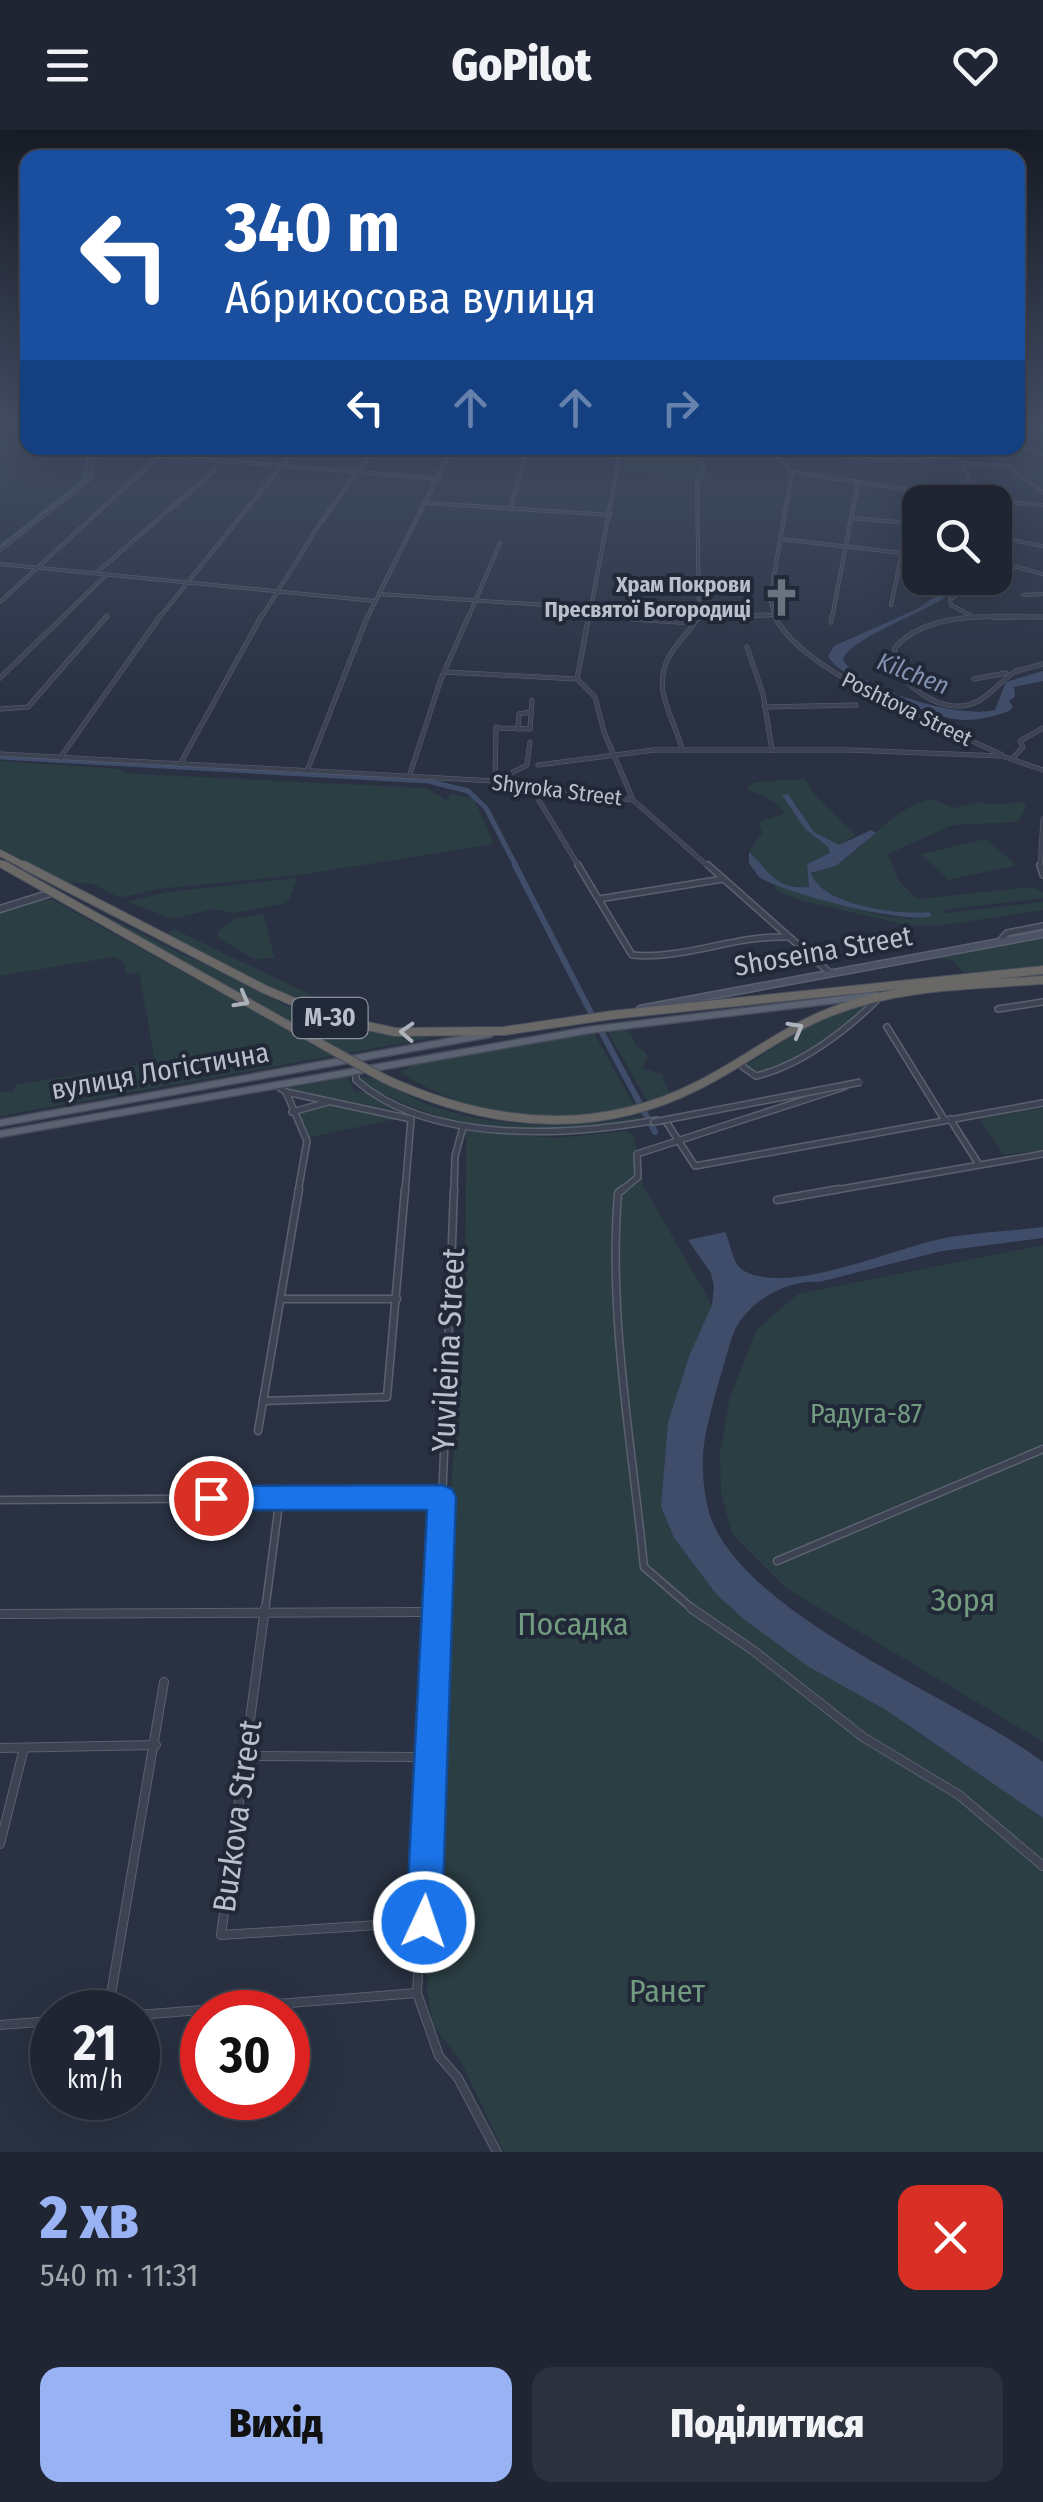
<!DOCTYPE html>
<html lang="uk">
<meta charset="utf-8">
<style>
body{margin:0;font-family:"Fira Sans Condensed",sans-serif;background:#2c313e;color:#f1f3f6;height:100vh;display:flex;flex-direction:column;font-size:38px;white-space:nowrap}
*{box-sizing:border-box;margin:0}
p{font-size:32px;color:#a1a5ac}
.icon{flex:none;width:55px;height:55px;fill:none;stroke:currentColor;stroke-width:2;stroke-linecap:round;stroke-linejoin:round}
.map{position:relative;height:2022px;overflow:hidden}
.drawer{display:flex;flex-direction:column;background:#1f2532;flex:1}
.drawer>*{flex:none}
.top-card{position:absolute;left:20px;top:20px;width:1005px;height:305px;border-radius:20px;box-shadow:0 10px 40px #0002,0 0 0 2px #3c424d;background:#1a4fa0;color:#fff;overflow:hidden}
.controls{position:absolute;left:902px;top:355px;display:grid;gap:20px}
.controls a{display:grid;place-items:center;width:110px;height:110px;border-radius:20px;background:#1f2532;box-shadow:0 10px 40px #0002,0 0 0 2px #3c424d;font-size:50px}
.speed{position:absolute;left:30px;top:1860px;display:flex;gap:20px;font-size:50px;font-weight:700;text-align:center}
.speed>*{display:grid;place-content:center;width:130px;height:130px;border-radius:50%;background:#1f2532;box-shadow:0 10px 40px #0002,0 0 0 2px #3c424d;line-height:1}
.speed small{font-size:25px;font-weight:400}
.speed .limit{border:15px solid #d22;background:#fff;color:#111}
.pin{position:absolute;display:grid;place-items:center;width:85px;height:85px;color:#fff;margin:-42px;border:5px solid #fff;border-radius:50%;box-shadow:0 2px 10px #0007}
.me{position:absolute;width:110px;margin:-55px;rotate:3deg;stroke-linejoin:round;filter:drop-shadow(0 0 8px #0008)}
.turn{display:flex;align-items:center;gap:35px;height:210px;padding:0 40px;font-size:45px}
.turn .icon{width:130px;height:130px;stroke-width:2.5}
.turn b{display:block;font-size:70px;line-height:85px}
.lanes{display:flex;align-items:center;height:95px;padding:0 40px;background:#0003;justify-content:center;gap:50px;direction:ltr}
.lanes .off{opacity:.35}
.round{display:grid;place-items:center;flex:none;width:105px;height:105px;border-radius:20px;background:#2c313e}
.summary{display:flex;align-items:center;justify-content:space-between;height:170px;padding:0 40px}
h1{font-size:60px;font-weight:800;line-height:75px;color:#98b2f3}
.primary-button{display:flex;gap:20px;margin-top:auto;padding:20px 40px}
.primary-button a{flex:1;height:115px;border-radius:20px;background:#98b2f3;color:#111;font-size:40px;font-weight:800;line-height:115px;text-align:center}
.primary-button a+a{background:#2c313e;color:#f1f3f6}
header{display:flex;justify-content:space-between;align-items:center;height:130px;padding:0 40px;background:#1f2532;font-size:45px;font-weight:800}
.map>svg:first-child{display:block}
.green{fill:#2b3e43}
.water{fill:#404d6a}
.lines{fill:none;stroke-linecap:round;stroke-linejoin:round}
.canal-far2{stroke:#404d6a;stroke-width:4}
.canal-far1{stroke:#404d6a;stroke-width:5}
.canal{stroke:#404d6a;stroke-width:6}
.minor-far4-casing{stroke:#5b616f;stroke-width:4}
.minor-far3-casing{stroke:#5b616f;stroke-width:5}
.minor-far2-casing{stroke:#5b616f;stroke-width:8}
.minor-far1-casing{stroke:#5b616f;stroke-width:9}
.minor-casing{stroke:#5b616f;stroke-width:10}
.tertiary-casing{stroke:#5b616f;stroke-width:9}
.secondary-casing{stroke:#5b616f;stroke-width:9}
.primary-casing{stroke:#464c5b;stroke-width:9}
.trunk-far1-casing{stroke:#474e5c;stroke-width:8}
.trunk-casing{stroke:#474e5c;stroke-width:10}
.minor-far4{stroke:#3d4352;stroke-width:2.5}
.minor-far3{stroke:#3d4352;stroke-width:4}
.minor-far2{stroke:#3d4352;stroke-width:5}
.minor-far1{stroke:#3d4352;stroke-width:6}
.minor{stroke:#3d4352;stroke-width:8}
.tertiary{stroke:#3d4352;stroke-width:6}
.secondary{stroke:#4b5264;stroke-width:6}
.primary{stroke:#5b6271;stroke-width:6}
.trunk-far1{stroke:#696866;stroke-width:6}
.trunk{stroke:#696866;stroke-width:8}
.minor-bridge-casing{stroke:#5b616f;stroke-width:8;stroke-linecap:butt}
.trunk-bridge-casing{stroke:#474e5c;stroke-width:10;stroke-linecap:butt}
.minor-bridge{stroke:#3d4352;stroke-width:5}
.trunk-bridge{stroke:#696866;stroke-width:8}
.oneway{stroke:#aeb2bc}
.route{fill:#1a73e8;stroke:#114b97;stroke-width:2.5}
.labels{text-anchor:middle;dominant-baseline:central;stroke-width:8;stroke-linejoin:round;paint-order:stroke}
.far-poi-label{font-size:22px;font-weight:bold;fill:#babfcb;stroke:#212837;text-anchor:end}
.far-street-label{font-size:22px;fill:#babfcb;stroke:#212837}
.far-water-label{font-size:25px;font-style:italic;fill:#8392b1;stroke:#212837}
.shield{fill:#212837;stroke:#8c929f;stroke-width:2.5}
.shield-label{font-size:25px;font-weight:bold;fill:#babfcb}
.street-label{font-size:28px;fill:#babfcb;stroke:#212837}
.park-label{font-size:28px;fill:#729b80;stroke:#212837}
.near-street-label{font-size:32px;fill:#babfcb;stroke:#212837}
.near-park-label{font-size:32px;fill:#729b80;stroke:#212837}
</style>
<header><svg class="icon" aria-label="menu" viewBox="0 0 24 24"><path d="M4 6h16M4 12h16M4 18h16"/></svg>GoPilot<svg class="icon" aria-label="heart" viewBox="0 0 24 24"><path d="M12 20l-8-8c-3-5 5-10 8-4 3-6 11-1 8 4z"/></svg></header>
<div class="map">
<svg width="1043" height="2022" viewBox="0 0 1043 2022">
<rect width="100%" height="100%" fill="#293142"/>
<g class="green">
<polygon points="624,318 695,321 703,343 700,348 624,341"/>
<polygon points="0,631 120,639 122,642 138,644 426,658 446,670 451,663 474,669 494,714 300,745 158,759 120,768 92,754 63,752 0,718"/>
<path d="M 805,649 L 813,663 L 856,705 L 839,715 L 814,702 L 795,673 L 782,666 L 805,699 L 828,717 L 830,723 L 807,734 L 809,757 C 774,758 770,741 749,722 L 762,703 L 759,692 L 785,683 L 776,673 L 746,658 L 755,652 Z"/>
<path d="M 932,669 L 954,678 L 977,672 L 1001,675 L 1024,671 L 1026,678 L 1018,692 L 953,695 L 888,724 L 898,750 L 917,769 L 1033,757 L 1043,762 L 1043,768 L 942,780 L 945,783 L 1043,772 L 1043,780 L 945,795 L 911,796 L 803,771 L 775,760 L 774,754 L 879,785 L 912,789 L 929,782 C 891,786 835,777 810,745 C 819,739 831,740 840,733 C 871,712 893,677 932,669 Z"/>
<polygon points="986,709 1016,735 949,750 921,724"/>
<polygon points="297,748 290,768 283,774 234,783 213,779 173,789 127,772 167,762"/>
<polygon points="67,767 318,891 372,902 431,908 0,986 0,963 14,961 15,955 155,932 139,842 126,844 124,833 114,827 0,846 0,783 38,770 53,770 330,924 339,921"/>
<polygon points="263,784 275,828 254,829 218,808 218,801 233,789"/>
<path d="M 174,799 L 336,877 C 301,878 197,825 167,803 Z"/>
<polygon points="1043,808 1043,835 964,843 953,830 931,828"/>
<polygon points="860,874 867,874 867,878 793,931 757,945 745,936 808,896"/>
<polygon points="618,898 631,903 636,916 645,921 648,927 642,938 662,944 669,964 648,972 608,902"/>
<path d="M 594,903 L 635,977 C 545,995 479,991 399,942 L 416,934 Z"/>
<polygon points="347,946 354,961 366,962 416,985 287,959"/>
<path d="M 360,947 C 384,947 408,968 432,976 C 501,999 570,1000 640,986 L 643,991 C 559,1007 478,1008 399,971 C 385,965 368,960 360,947 Z"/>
<polygon points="332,974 405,987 308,1008 296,983"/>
<polygon points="1043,978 1043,1020 1004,1025 979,989"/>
<polygon points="466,1001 556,1008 627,1001 634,1007 643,1055 712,1175 668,1292 661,1376 674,1408 716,1464 809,1537 886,1580 1043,1688 1043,2022 504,2022 461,1932 433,1895 427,1862 441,1475 465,1188"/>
<polygon points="1043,1115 1043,1612 786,1458 732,1404 721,1363 720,1323 730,1267 756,1200 798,1164"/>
</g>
<g class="water">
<path d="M 934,448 L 942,448 L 950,464 C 926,483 850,507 843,530 C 862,560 958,589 995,580 L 1006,552 L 1043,541 L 1043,551 L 1014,557 L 1015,567 L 1009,571 L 1013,577 L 1009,581 C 993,587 973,592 954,589 C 926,584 840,550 828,526 L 834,516 L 915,480 L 941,463 Z"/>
<path d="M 788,664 L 814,702 L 839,715 L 871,700 L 876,703 L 836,736 L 811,743 C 823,776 898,785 929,782 L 932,786 C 905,795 783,763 759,747 L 749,733 L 749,722 C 769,740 775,760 809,757 L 807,734 L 830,723 L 828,717 L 805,699 L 782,665 Z"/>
<path d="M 1043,1097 L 1043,1108 L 942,1121 L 819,1152 C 785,1149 741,1175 731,1210 C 723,1239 703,1300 703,1328 C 702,1345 705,1372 711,1388 C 747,1487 959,1569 1043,1632 L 1043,1688 L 886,1580 L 809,1537 L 745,1490 L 716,1464 L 674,1408 L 661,1376 L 668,1292 L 690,1224 L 712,1175 L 714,1156 L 711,1143 L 688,1110 L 725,1102 C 732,1115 731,1135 746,1142 C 795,1165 897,1116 950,1107 C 981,1102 1012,1101 1043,1097 Z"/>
</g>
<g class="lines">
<polyline class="canal-far2" points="0,417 84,351 88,329 102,318"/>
<polyline class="canal-far1" points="0,627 428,651 468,661 486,678 517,738"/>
<g class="canal">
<polyline points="515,735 591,883"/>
<polyline points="601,901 655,1002"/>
</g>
<defs>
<g id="minor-far4">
<polyline points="1018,307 1043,300"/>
<polyline points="1018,314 1042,324"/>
<polyline points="501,318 622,326"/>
<polyline points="689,318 700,325 704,342 697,353 699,488"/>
<polyline points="769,318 792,342 770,468 775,488"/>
<path d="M 821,318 C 846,335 958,334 982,318"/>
<polyline points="103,321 441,349"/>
<polyline points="793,342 961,368 1043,375"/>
<polyline points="965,368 969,348 961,333 1008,336 1043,363"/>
<polyline points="428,373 610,385"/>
<polyline points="510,379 527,321"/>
<polyline points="851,388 920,394"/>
<polyline points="995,407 1043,416"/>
<polyline points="781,409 902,423"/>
<polyline points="0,420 90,349 94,328 107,318"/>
<polyline points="0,434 375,471"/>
<polyline points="96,443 214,341"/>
<polyline points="995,444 1009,435 1043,444"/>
<polyline points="379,464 590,478"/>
<polyline points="1023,465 1043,464"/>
<polyline points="0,472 168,318"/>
<polyline points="891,475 902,423 914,414 908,392"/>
<polyline points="974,487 951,475 950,469 990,448"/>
<polyline points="62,488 105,446"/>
<polyline points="159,488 296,318"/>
<polyline points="261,488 319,395 375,318"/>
<polyline points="367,488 452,318"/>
<polyline points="468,488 500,413"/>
<polyline points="589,488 621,318"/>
<polyline points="705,488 771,485"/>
<polyline points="832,488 858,352"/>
<polyline points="993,488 1043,487"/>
</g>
<g id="minor-far3">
<polyline points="589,485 577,549 595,567 604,602 633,670 710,738"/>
<path d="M 774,485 C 800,543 943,596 1002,625"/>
<polyline points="699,488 765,485"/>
<polyline points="632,489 694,493"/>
<polyline points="831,492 832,485"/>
<polyline points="747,517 763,564 772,620"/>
<path d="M 1018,540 C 1003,548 994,562 980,570 C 948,589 906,560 893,531 L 895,518 C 927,480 998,486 1043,487"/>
<polyline points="1017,541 1043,534"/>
<polyline points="445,542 577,549"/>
<polyline points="0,548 65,485"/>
<polyline points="974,549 1006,543"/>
<polyline points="765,577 856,575"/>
<polyline points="0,579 28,577 107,486"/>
<polyline points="496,597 495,651 527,635 530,612"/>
<polyline points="496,598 530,599 532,570"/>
<polyline points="518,599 519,584 531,582"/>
<path d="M 682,619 C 674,587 650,558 670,525 C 678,511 692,500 699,485"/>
<polyline points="0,624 495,651 633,670"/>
<polyline points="60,628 161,485"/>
<polyline points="1012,629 1023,617 1020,611 1043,598"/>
<polyline points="180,634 262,485"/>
<polyline points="538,635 654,620 850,620 1002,626 1043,640"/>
<polyline points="307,641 368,485"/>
<polyline points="409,647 441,549 469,485"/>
<polyline points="532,659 580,738"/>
<polyline points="1040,738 1043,689"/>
</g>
<g id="minor-far2">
<path d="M 578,735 L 632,825 C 685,830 734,805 787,807"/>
<polyline points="708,735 830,843"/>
<polyline points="1040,735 1043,745"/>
<polyline points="599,769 723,749"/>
<polyline points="1000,811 1007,803 1043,796"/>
<polyline points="998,879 1043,872"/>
<polyline points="887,897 944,989"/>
<path d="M 742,930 L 743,937 L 756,946 C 800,936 847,900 879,868"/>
<path d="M 356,940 L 356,950 C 430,1015 568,1006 657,990"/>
<polyline points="276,955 286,962 307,1011 298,1062"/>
<polyline points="286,962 411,989 405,1062"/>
<polyline points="292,982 328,972"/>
<polyline points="950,989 978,1033"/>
<polyline points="662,991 665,990 695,1036 1043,973"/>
<polyline points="454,1062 455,1026 463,997"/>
<polyline points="620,1062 638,1047 637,1024 844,957"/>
<polyline points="824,1062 1043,1024"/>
</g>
<g id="minor-far1">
<path d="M 623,1059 L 618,1063 C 608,1186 632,1315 644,1437 L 695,1481"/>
<polyline points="777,1070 839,1059"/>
<polyline points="281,1169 397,1169"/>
<polyline points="263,1271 387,1267 405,1059"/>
<polyline points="258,1301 299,1059"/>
<polyline points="0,1370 442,1367"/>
<polyline points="777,1431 1043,1319"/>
<polyline points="265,1481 280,1366"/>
<polyline points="438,1481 454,1059"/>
</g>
<g id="minor">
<polyline points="265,1478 221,1805 424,1792"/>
<polyline points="438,1478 417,1863 439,1926 458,1948 497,2022"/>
<polyline points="691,1478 754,1521 863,1607 959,1665 1043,1736"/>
<polyline points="0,1484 421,1482"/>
<polyline points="0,1618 156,1615"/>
<polyline points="246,1626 419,1627"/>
<polyline points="0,1714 24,1618"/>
<polyline points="108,1882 164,1552"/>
<polyline points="138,1885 417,1863"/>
<polyline points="0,1895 52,1891"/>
</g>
<polyline id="tertiary" points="0,779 51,763"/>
<polyline id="secondary" points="640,879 1043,804"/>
<g id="primary">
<polyline points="0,993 490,904"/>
<polyline points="0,1004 589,900 876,865"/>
</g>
<g id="trunk-far1">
<polyline points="0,723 29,738"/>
<polyline points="0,733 9,738"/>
</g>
<g id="trunk">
<polyline points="4,735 334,921"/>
<polyline points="24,735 264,859 331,888 395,902 504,901 612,885 1043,840"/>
<path d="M 385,949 C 489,997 595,1008 699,955 C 745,932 785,899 833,881 C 900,855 973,855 1043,850"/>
</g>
</defs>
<use href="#minor-far4" class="minor-far4-casing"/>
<use href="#minor-far3" class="minor-far3-casing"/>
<use href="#minor-far2" class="minor-far2-casing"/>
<use href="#minor-far1" class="minor-far1-casing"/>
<use href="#minor" class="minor-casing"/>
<use href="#tertiary" class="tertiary-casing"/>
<use href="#secondary" class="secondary-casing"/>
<use href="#primary" class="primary-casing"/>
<use href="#trunk-far1" class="trunk-far1-casing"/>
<use href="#trunk" class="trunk-casing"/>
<use href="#minor-far4" class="minor-far4"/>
<use href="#minor-far3" class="minor-far3"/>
<use href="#minor-far2" class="minor-far2"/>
<use href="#minor-far1" class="minor-far1"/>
<use href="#minor" class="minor"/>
<use href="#tertiary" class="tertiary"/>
<use href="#secondary" class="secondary"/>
<use href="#primary" class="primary"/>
<use href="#trunk-far1" class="trunk-far1"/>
<use href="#trunk" class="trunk"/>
<defs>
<polyline id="minor-bridge" points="660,991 654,992 861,952"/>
<polyline id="trunk-bridge" points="334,921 385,949"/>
</defs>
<use href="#minor-bridge" class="minor-bridge-casing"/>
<use href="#trunk-bridge" class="trunk-bridge-casing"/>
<use href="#minor-bridge" class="minor-bridge"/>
<use href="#trunk-bridge" class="trunk-bridge"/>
</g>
<defs><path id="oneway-chevron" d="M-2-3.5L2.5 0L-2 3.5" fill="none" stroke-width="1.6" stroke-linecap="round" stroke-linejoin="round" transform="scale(2.5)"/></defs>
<g class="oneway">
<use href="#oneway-chevron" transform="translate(242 870) rotate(29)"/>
<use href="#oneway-chevron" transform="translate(796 899) rotate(-29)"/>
<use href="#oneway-chevron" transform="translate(407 902) rotate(-177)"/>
</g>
<linearGradient id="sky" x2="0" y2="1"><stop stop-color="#171b24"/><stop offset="0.51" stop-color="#434e65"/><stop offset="1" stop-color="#434e65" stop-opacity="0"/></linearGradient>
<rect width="1043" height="576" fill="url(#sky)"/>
<polygon class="route" points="442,1355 452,1359 456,1367 442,1792 436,1804 424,1809 411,1804 406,1792 427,1380 211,1380 201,1377 196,1368 201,1359 211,1356"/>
<defs>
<symbol id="church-bare" viewBox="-9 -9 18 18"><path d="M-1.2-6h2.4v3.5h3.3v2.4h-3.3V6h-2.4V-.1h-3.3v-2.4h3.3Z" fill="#6b7280" stroke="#212837" stroke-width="2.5" paint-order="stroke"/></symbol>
</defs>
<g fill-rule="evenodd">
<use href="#church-bare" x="754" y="440" width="55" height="55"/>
</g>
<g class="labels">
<g class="far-poi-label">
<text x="751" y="454">Храм Покрови<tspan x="751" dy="25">Пресвятої Богородиці</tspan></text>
</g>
<g class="far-street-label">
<text transform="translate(907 579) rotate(26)">Poshtova Street</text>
<text transform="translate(557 660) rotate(7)">Shyroka Street</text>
</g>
<g class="far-water-label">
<text transform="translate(913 544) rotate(21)">Kilchen</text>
</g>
<rect class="shield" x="292.5" y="868" width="75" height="40" rx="8"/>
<g class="shield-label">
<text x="330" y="888">М-30</text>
</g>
<g class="street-label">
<text transform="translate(823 821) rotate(-10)">Shoseina Street</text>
<text transform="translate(160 941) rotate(-10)">вулиця Логістична</text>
</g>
<g class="park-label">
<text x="866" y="1283">Радуга-87</text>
</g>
<g class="near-street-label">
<text transform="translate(448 1220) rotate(-87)">Yuvileina Street</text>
<text transform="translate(237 1686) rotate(-82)">Buzkova Street</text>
</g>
<g class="near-park-label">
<text x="963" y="1470">Зоря</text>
<text x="573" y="1494">Посадка</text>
<text x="667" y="1861">Ранет</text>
</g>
</g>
</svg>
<div class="controls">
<a><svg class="icon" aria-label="search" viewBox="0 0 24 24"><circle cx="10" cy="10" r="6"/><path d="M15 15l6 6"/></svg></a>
</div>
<div class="speed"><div>21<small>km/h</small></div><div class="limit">30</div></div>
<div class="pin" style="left:211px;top:1368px;background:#d93025"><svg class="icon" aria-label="arrive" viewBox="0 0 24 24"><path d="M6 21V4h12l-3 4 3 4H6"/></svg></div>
<svg class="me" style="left:424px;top:1792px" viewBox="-20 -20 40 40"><circle r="17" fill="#1a73e8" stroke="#fff" stroke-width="3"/><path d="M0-11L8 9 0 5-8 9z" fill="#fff"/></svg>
<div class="top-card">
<div class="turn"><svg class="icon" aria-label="left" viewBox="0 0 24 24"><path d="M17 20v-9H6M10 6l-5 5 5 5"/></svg><div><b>340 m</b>Абрикосова вулиця</div></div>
<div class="lanes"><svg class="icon" aria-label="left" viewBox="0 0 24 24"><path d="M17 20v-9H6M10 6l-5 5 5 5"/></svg><svg class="icon off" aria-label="ahead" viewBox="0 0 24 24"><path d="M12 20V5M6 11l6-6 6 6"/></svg><svg class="icon off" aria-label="ahead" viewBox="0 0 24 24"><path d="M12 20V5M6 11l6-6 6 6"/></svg><svg class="icon off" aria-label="right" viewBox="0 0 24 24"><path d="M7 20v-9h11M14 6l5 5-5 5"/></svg></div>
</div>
</div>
<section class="drawer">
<div class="summary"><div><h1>2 хв</h1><p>540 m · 11:31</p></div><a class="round" style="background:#d93025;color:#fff"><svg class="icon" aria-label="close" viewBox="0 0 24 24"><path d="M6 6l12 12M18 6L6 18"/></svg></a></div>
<div class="primary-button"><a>Вихід</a><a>Поділитися</a></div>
</section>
